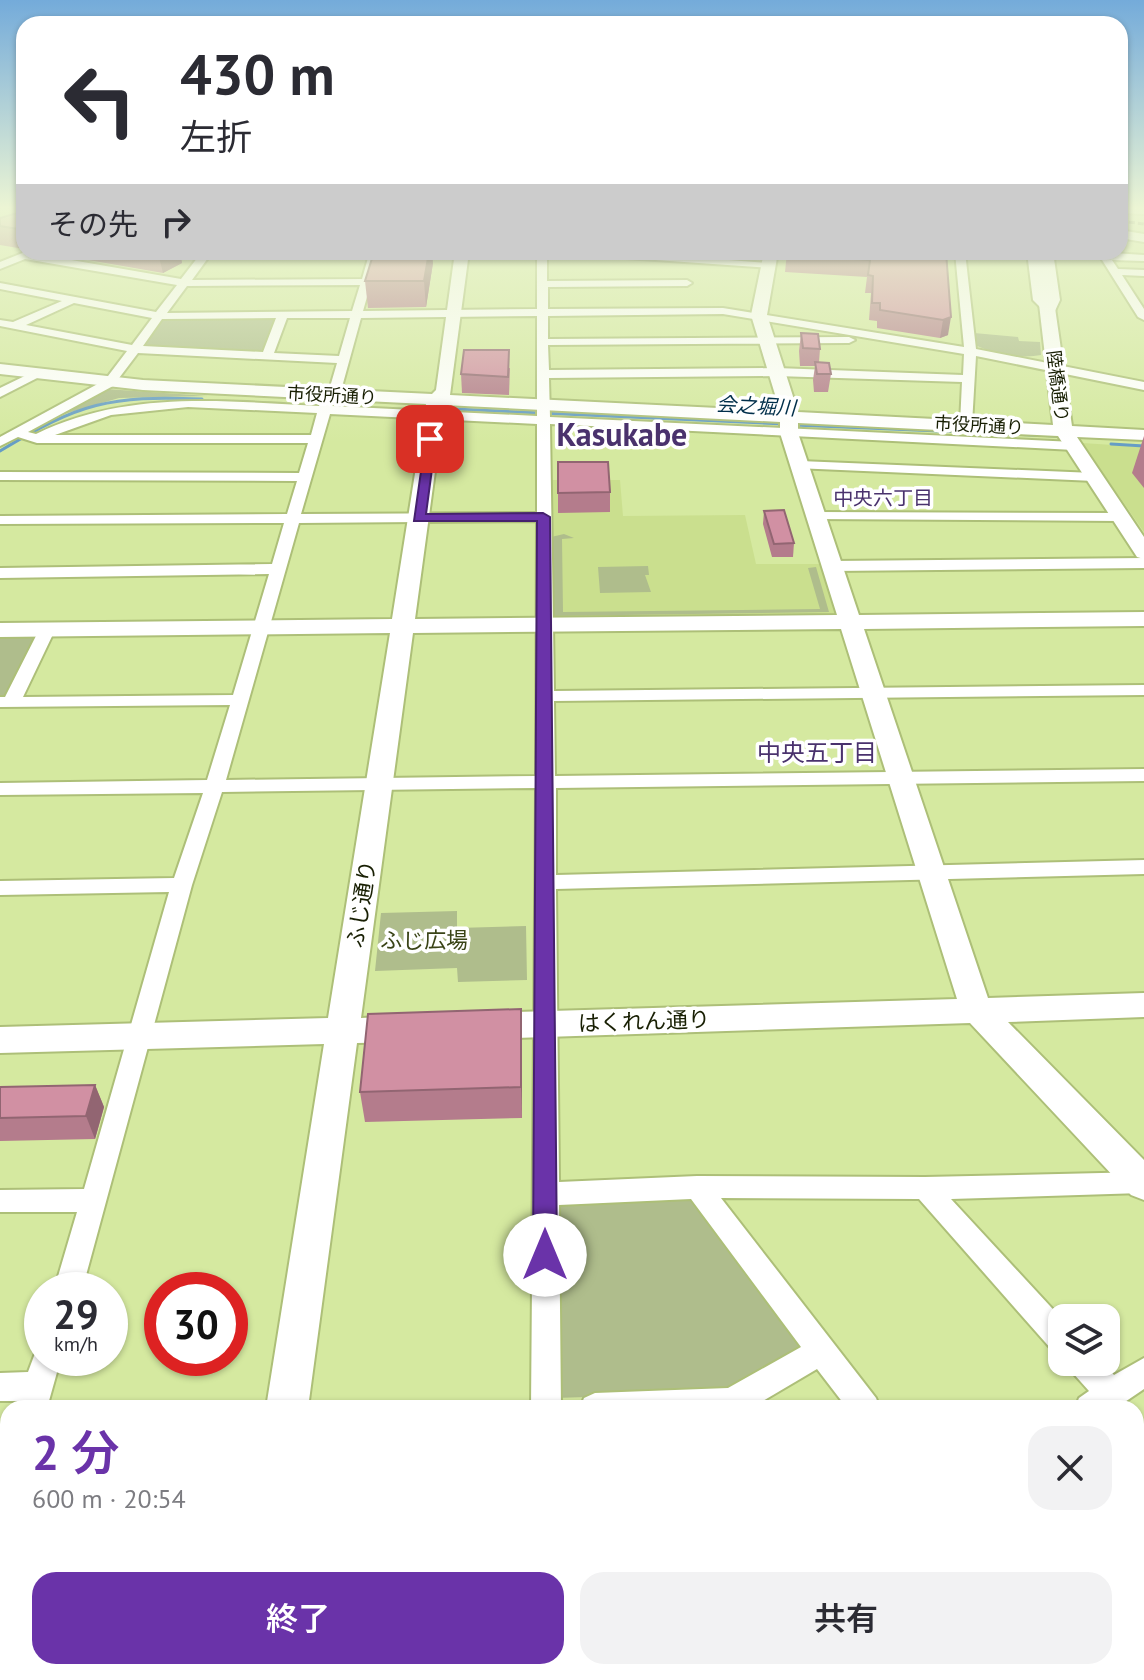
<!DOCTYPE html>
<html lang="ja">
<meta charset="utf-8">
<style>
body{margin:0;font-family:"PT Sans","Noto Sans JP",sans-serif;background:#f2f2f3;color:#2b2b33;height:100vh;display:flex;flex-direction:column;font-size:30px;white-space:nowrap}
*{box-sizing:border-box;margin:0}
p{font-size:26px;color:#7c7c81}
.icon{flex:none;width:44px;height:44px;fill:none;stroke:currentColor;stroke-width:2;stroke-linecap:round;stroke-linejoin:round}
.map{position:relative;flex:1;overflow:hidden}
.details{position:absolute;left:0px;top:1400px;width:1144px;height:280px;display:flex;flex-direction:column;background:#fff;border-radius:24px 24px 0 0;box-shadow:0 2px 6px #0004}
.details>*{flex:none}
.hud{position:absolute;left:16px;top:16px;width:1112px;height:244px;border-radius:24px;box-shadow:0 2px 6px #0004;background:#fff;color:#2b2b33;overflow:hidden}
.buttons{position:absolute;left:1048px;top:1304px;display:grid;gap:16px}
.buttons a{display:grid;place-items:center;width:72px;height:72px;border-radius:16px;background:#fff;box-shadow:0 2px 6px #0004;font-size:40px}
.speed{position:absolute;left:24px;top:1272px;display:flex;gap:16px;font-size:40px;font-weight:700;text-align:center}
.speed>*{display:grid;place-content:center;width:104px;height:104px;border-radius:50%;background:#fff;box-shadow:0 2px 6px #0004;line-height:1}
.speed small{font-size:20px;font-weight:400}
.speed .limit{border:12px solid #d22;background:#fff;color:#111}
.pin{position:absolute;display:grid;place-items:center;width:68px;height:68px;color:#fff;margin:-34px;border-radius:16px;box-shadow:0 4px 12px #0006}
.me{position:absolute;width:88px;margin:-44px;rotate:0deg;stroke-linejoin:round;filter:drop-shadow(0 0 6px #0008)}
.turn{display:flex;align-items:center;gap:28px;height:168px;padding:0 32px;font-size:36px}
.turn .icon{width:104px;height:104px;stroke-width:2.5}
.turn b{display:block;font-size:56px;line-height:68px}
.then{display:flex;align-items:center;height:76px;padding:0 32px;background:#0003;gap:16px;font-size:30px}
.round{display:grid;place-items:center;flex:none;width:84px;height:84px;border-radius:24px;background:#f2f2f3}
.head{display:flex;align-items:center;justify-content:space-between;height:136px;padding:0 32px}
h1{font-size:48px;font-weight:600;line-height:60px;color:#6a33a9}
.button{display:flex;gap:16px;margin-top:auto;padding:16px 32px}
.button a{flex:1;height:92px;border-radius:24px;background:#6a33a9;color:#fff;font-size:32px;font-weight:600;line-height:92px;text-align:center}
.button a+a{background:#f2f2f3;color:#2b2b33}
.map>svg:first-child{display:block}
.built{fill:#cadf8e}
.green{fill:#afbd8c}
.lines{fill:none;stroke-linecap:round;stroke-linejoin:round}
.stream{stroke:#669dc5;stroke-width:3}
.street-casing{stroke:#adbf78;stroke-width:4}
.secondary-casing{stroke:#adbf78;stroke-width:4}
.street{fill:#fff;fill-rule:evenodd}
.secondary{fill:#fff;fill-rule:evenodd}
.rail{stroke:#717e4d;stroke-width:3;stroke-dasharray:6 3;stroke-linecap:butt}
.wall{fill:#b47c8c}
.shaded-wall{fill:#926572}
.building{fill:#d190a3;stroke:#926572;stroke-width:2}
.route{fill:#6a33a9;stroke:#45216e;stroke-width:2}
.labels{text-anchor:middle;dominant-baseline:central;stroke-width:7;stroke-linejoin:round;paint-order:stroke}
.far-street-label{font-size:18px;fill:#181f03;stroke:#fff}
.far-water-label{font-size:20px;font-style:italic;fill:#002f4a;stroke:#fff}
.far-neighbourhood-label{font-size:20px;fill:#4a326d;stroke:#fff}
.street-label{font-size:22px;fill:#181f03;stroke:#fff}
.park-label{font-size:22px;fill:#3a4417;stroke:#fff}
.neighbourhood-label{font-size:24px;fill:#4a326d;stroke:#fff}
.far-town-label{font-size:32px;font-weight:bold;fill:#4a326d;stroke:#fff}
</style>
<div class="map">
<svg width="1144" height="1680" viewBox="0 0 1144 1680">
<rect width="100%" height="100%" fill="#d5e9a0"/>
<g class="built">
<polygon points="1082,443 1144,447 1144,532"/>
<polygon points="550,480 620,480 623,516 745,515 756,564 823,564 840,618 548,620"/>
</g>
<g class="green">
<polygon points="162,317 280,317 265,355 144,347"/>
<path d="M 974,333 L 1018,337 L 1019,341 L 1040,342 L 1041,355 C 1021,359 993,354 975,345 Z"/>
<polygon points="106,389 208,396 119,398 54,417"/>
<polygon points="564,534 574,538 562,539 563,612 820,609 808,568 816,567 829,612 551,616 551,537"/>
<polygon points="648,566 649,575 645,575 651,592 600,593 598,567"/>
<polygon points="38,635 4,698 0,698 0,636"/>
<polygon points="457,911 457,928 526,926 527,980 458,982 457,968 375,971 381,913"/>
<polygon points="693,1192 811,1347 725,1393 554,1398 553,1201"/>
</g>
<g class="lines">
<g class="stream">
<polyline points="454,409 784,424"/>
<polyline points="794,425 1057,436"/>
<polyline points="1111,444 1144,446"/>
<path d="M 0,451 C 79,403 110,395 202,399"/>
</g>
<defs>
<g id="street">
<polygon points="1120,207 1144,208 1144,214 1120,213"/>
<path d="M 25,252 L 181,279 L 198,257 L 179,252 L 626,252 L 767,263 L 772,266 L 771,268 L 626,258 L 547,258 L 547,281 L 687,280 L 692,283 L 687,286 L 548,287 L 548,309 L 723,308 L 964,347 L 955,252 L 965,252 L 976,349 L 1144,382 L 1144,390 L 976,356 L 972,424 L 966,428 L 960,424 L 962,382 L 777,376 L 549,378 L 550,417 L 1074,442 L 1081,446 L 1074,450 L 550,424 L 554,691 L 1144,685 L 1144,695 L 554,701 L 555,776 L 1144,769 L 1144,781 L 556,788 L 556,875 L 1144,860 L 1144,874 L 556,889 L 559,1182 L 697,1176 L 925,1177 L 1144,1172 L 1142,1193 L 951,1199 L 1062,1319 L 1062,1354 L 1052,1350 L 919,1199 L 721,1198 L 876,1398 L 880,1408 L 847,1408 L 817,1369 L 751,1408 L 580,1408 L 584,1398 L 595,1393 L 728,1388 L 801,1347 L 691,1199 L 559,1205 L 561,1408 L 531,1408 L 536,788 L 222,792 L 192,885 L 82,1290 L 54,1290 L 77,1212 L 0,1212 L 0,1190 L 84,1189 L 169,892 L 0,895 L 0,881 L 174,878 L 203,793 L 0,795 L 0,783 L 207,780 L 230,705 L 0,707 L 0,697 L 5,697 L 39,630 L 47,625 L 55,630 L 23,697 L 233,695 L 269,574 L 0,578 L 0,568 L 272,564 L 284,523 L 0,524 L 0,516 L 287,514 L 297,481 L 0,480 L 0,472 L 299,473 L 308,443 L 37,443 L 18,437 L 0,446 L 0,437 L 105,380 L 127,351 L 0,326 L 0,320 L 13,322 L 62,301 L 0,289 L 0,283 L 156,312 L 177,285 L 25,259 L 0,269 L 0,262 ZM 208,258 L 368,258 L 362,279 L 192,280 ZM 378,258 L 537,258 L 537,309 L 363,311 ZM 360,285 L 352,311 L 167,313 L 187,286 ZM 74,303 L 152,318 L 132,345 L 26,325 ZM 723,314 L 964,354 L 963,375 L 777,368 L 549,370 L 548,345 L 849,343 L 855,340 L 849,337 L 548,339 L 548,316 ZM 537,316 L 537,416 L 332,406 L 342,387 L 361,318 ZM 276,318 L 263,352 L 143,346 L 162,319 ZM 287,318 L 350,318 L 339,356 L 274,353 ZM 138,353 L 337,363 L 330,387 L 319,406 C 222,401 126,390 36,434 L 28,432 L 113,386 ZM 188,407 L 317,413 L 311,435 L 55,435 L 111,415 ZM 330,414 L 537,424 L 537,513 L 301,514 ZM 537,521 L 536,776 L 226,780 L 299,523 Z"/>
<polygon points="1027,252 1037,252 1043,299 1048,303 1043,252 1053,252 1060,300 1054,313 1046,313 1033,300"/>
<polygon points="1097,252 1144,255 1144,261 1112,260 1118,269 1144,270 1144,276 1122,275 1144,309 1144,320 1138,317"/>
<polygon points="33,372 43,375 0,397 0,388"/>
<polygon points="800,461 1094,473 1101,477 1094,481 795,468 793,465"/>
<polygon points="816,512 1119,513 1126,517 1119,521 811,519 811,513"/>
<polygon points="1144,558 1144,568 832,571 824,566 832,561"/>
<polygon points="42,1346 42,1358 61,1358 47,1408 17,1408 19,1401 0,1401 0,1373 28,1372 37,1348"/>
<polygon points="1144,1358 1144,1389 1116,1408 1075,1408 1079,1398 1089,1391 1072,1372 1068,1362 1102,1362 1114,1375"/>
<polygon points="8,1472 8,1527 0,1531 0,1476"/>
<rect x="0" y="1629" width="8" height="34"/>
<polygon points="522,1672 556,1672 557,1680 523,1680"/>
<polygon points="1043,1672 1079,1672 1082,1680 1046,1680"/>
</g>
<g id="secondary">
<polygon points="1120,230 1144,234 1144,242 1120,238"/>
<path d="M 455,252 L 469,252 L 450,395 L 780,411 L 751,315 L 764,252 L 778,252 L 767,315 L 798,412 L 1053,425 L 1033,252 L 1047,252 L 1072,426 L 1144,430 L 1144,440 L 1077,437 L 1144,537 L 1144,559 L 1137,557 L 1058,436 L 798,423 L 798,433 L 859,615 L 1144,612 L 1144,626 L 864,629 L 988,998 L 1144,993 L 1144,1017 L 1008,1022 L 1144,1160 L 1144,1200 L 1131,1195 L 970,1023 L 485,1039 L 474,1035 L 469,1026 L 474,1017 L 485,1013 L 957,999 L 841,629 L 413,633 L 361,1018 L 404,1016 L 415,1020 L 420,1029 L 415,1038 L 404,1042 L 357,1043 L 308,1408 L 266,1408 L 324,1044 L 0,1053 L 0,1027 L 328,1018 L 390,633 L 0,637 L 0,623 L 392,619 L 426,404 L 143,390 L 0,374 L 0,364 L 143,380 L 432,394 L 436,390 ZM 444,405 L 780,422 L 780,433 L 837,615 L 415,619 Z"/>
<polygon points="226,1672 274,1672 272,1680 224,1680"/>
</g>
</defs>
<use href="#street" class="street-casing"/>
<use href="#secondary" class="secondary-casing"/>
<use href="#street" class="street"/>
<use href="#secondary" class="secondary"/>
<polyline class="rail" points="1120,221 1144,224"/>
</g>
<g class="wall">
<polygon points="24,214 24,249 0,245 0,218"/>
<polygon points="42,252 180,252 182,263 163,273"/>
<polygon points="787,252 946,252 948,335 940,338 877,328 877,321 869,320 871,293 865,293 867,277 785,272"/>
<polygon points="433,263 426,307 368,308 365,281"/>
<polygon points="801,333 820,349 819,362 831,374 828,392 814,392 813,380 815,366 800,366 799,351"/>
<polygon points="510,368 509,395 462,393 461,374"/>
<polygon points="1144,436 1144,488 1132,473"/>
<polygon points="558,462 610,492 610,512 558,513"/>
<polygon points="764,511 794,543 793,557 772,557 763,524"/>
<polygon points="521,1009 522,1118 365,1122 360,1092"/>
<polygon points="95,1085 104,1107 95,1139 0,1141 0,1087"/>
</g>
<g class="shaded-wall">
<polygon points="180,252 182,263 163,273 158,253"/>
<polygon points="429,252 432,252 433,263 426,307 424,281"/>
<polygon points="951,317 948,335 940,338 943,320"/>
<polygon points="521,1009 522,1040 522,1118 521,1087"/>
<polygon points="95,1085 104,1107 95,1139 86,1116"/>
</g>
<g class="building">
<polygon points="17,213 24,214 24,230 0,226 0,218"/>
<polygon points="374,252 429,252 424,281 365,281"/>
<polygon points="787,252 946,252 951,317 943,320 880,310 880,303 872,303 873,276 868,275 870,260 787,255"/>
<polygon points="801,333 818,334 820,349 803,348"/>
<polygon points="464,350 509,350 508,377 461,374"/>
<polygon points="815,362 829,363 831,374 817,374"/>
<polygon points="558,462 608,462 610,492 558,493"/>
<polygon points="784,510 794,543 774,544 764,511"/>
<polygon points="521,1009 521,1087 360,1092 368,1014"/>
<polygon points="95,1085 86,1116 0,1118 0,1087"/>
</g>
<linearGradient id="sky" x2="0" y2="1"><stop stop-color="#74abda"/><stop offset="0.47" stop-color="#ecf5d4"/><stop offset="1" stop-color="#ecf5d4" stop-opacity="0"/></linearGradient>
<rect width="1144" height="442" fill="url(#sky)"/>
<polygon class="route" points="426,436 436,439 426,514 543,513 550,517 557,1255 554,1263 545,1266 536,1263 533,1255 537,521 414,521"/>
<g class="labels">
<g class="far-street-label">
<text transform="translate(1058 386) rotate(83)">陸橋通り</text>
<text transform="translate(332 395) rotate(3)">市役所通り</text>
<text transform="translate(979 425) rotate(3)">市役所通り</text>
</g>
<g class="far-water-label">
<text transform="translate(756 406) rotate(3)">会之堀川</text>
</g>
<g class="far-neighbourhood-label">
<text x="883" y="498">中央六丁目</text>
</g>
<g class="street-label">
<text transform="translate(361 904) rotate(-81)">ふじ通り</text>
<text transform="translate(644 1021) rotate(-2)">はくれん通り</text>
</g>
<g class="park-label">
<text x="424" y="940">ふじ広場</text>
</g>
<g class="neighbourhood-label">
<text x="817" y="752">中央五丁目</text>
</g>
<g class="far-town-label">
<text x="622" y="434">Kasukabe</text>
</g>
</g>
</svg>
<div class="buttons">
<a><svg class="icon" aria-label="layers" viewBox="0 0 24 24"><path d="M12 4l9 5-9 5-9-5zM3 14l9 5 9-5"/></svg></a>
</div>
<div class="speed"><div>29<small>km/h</small></div><div class="limit">30</div></div>
<div class="pin" style="left:430px;top:439px;background:#d93025"><svg class="icon" aria-label="arrive" viewBox="0 0 24 24"><path d="M6 21V4h12l-3 4 3 4H6"/></svg></div>
<svg class="me" style="left:545px;top:1255px" viewBox="-20 -20 40 40"><circle r="19" fill="#fff"/><path d="M0-13L10 11 0 6-10 11z" fill="#6a33a9"/></svg>
<div class="hud">
<div class="turn"><svg class="icon" aria-label="left" viewBox="0 0 24 24"><path d="M17 20v-9H6M10 6l-5 5 5 5"/></svg><div><b>430 m</b>左折</div></div>
<div class="then">その先<svg class="icon" aria-label="right" viewBox="0 0 24 24"><path d="M7 20v-9h11M14 6l5 5-5 5"/></svg></div>
</div>
<section class="details">
<div class="head"><div><h1>2 分</h1><p>600 m · 20:54</p></div><a class="round"><svg class="icon" aria-label="close" viewBox="0 0 24 24"><path d="M6 6l12 12M18 6L6 18"/></svg></a></div>
<div class="button"><a>終了</a><a>共有</a></div>
</section>
</div>
